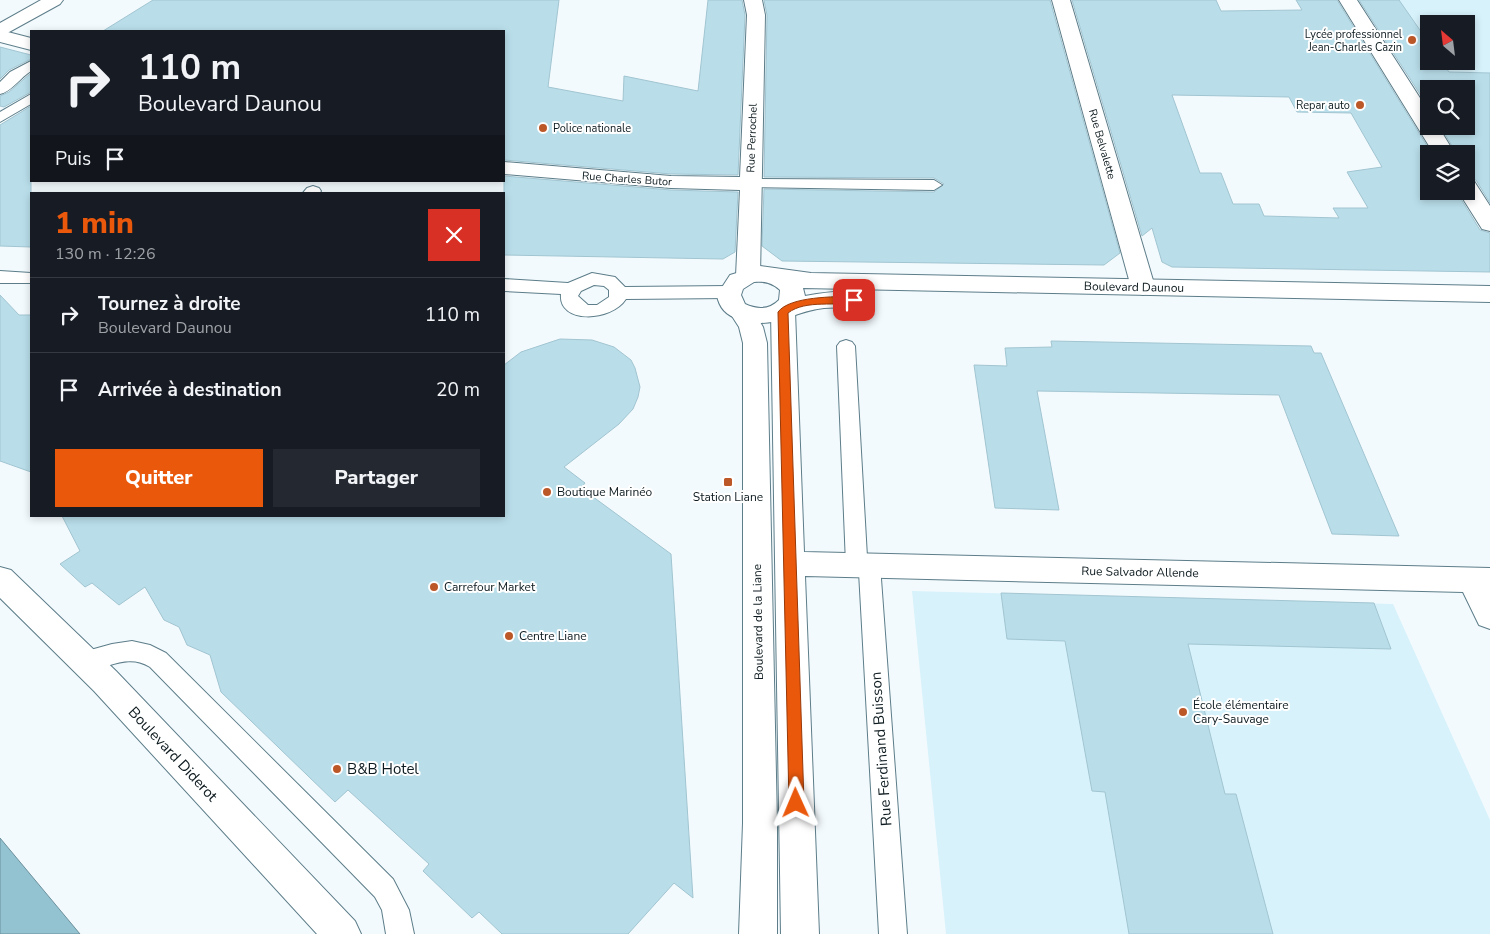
<!DOCTYPE html>
<html lang="fr">
<meta charset="utf-8">
<style>
body{margin:0;font-family:"Nunito Sans",sans-serif;background:#242831;color:#f1f3f6;height:100vh;display:flex;flex-direction:column;font-size:19px;white-space:nowrap}
*{box-sizing:border-box;margin:0}
p{font-size:16px;color:#9ea1a6}
.icon{flex:none;width:28px;height:28px;fill:none;stroke:currentColor;stroke-width:2;stroke-linecap:round;stroke-linejoin:round}
.map{position:relative;flex:1;overflow:hidden}
.panel{position:absolute;left:30px;top:192px;width:475px;height:325px;display:flex;flex-direction:column;background:#171b24;border-radius:0px;box-shadow:0 2px 8px #0003}
.panel>*{flex:none}
.top-card{position:absolute;left:30px;top:30px;width:475px;height:152px;border-radius:0px;box-shadow:0 2px 8px #0003;background:#171b24;color:#f1f3f6;overflow:hidden}
.needle{width:32px;rotate:332deg}
.buttons{position:absolute;left:1420px;top:15px;display:grid;gap:10px}
.buttons a{display:grid;place-items:center;width:55px;height:55px;border-radius:0px;background:#171b24;box-shadow:0 2px 8px #0003;font-size:25px}
.pin{position:absolute;display:grid;place-items:center;width:42px;height:42px;color:#fff;margin:-21px;border-radius:10px;box-shadow:0 2px 8px #0006}
.me{position:absolute;width:55px;margin:-28px;rotate:359deg;stroke-linejoin:round;filter:drop-shadow(0 0 4px #0008)}
.turn{display:flex;align-items:center;gap:18px;height:105px;padding:0 25px;font-size:22px}
.turn .icon{width:65px;height:65px;stroke-width:2.5}
.turn b{display:block;font-size:35px;line-height:42px}
.then{display:flex;align-items:center;height:48px;padding:0 25px;background:#0003;gap:10px;font-size:19px}
.round{display:grid;place-items:center;flex:none;width:52px;height:52px;border-radius:0px;background:#242831}
.summary{display:flex;align-items:center;justify-content:space-between;height:85px;padding:0 25px}
h1{font-size:30px;font-weight:800;line-height:38px;color:#ea580c}
.action{display:flex;gap:10px;margin-top:auto;padding:10px 25px}
.action a{flex:1;height:58px;border-radius:0px;background:#ea580c;color:#fff;font-size:20px;font-weight:800;line-height:58px;text-align:center}
.action a+a{background:#242831;color:#f1f3f6}
ul{padding:0;list-style:none}
li{display:flex;align-items:center;gap:15px;height:75px;padding:0 25px;border-top:1px solid #363941}
li div{flex:1}
li b{display:block;font-size:19px}
li em{font-style:normal}
.map>svg:first-child{display:block}
.built{fill:#d7f2fb;fill-rule:evenodd}
.water{fill:#93c2d1;stroke:#6b909c}
.building{fill:#b9deea;stroke:#a1c5d1;fill-rule:evenodd}
.lines{fill:none;stroke-linecap:round;stroke-linejoin:round}
.lane-casing{stroke:#5c7d89;stroke-width:2}
.street-casing{stroke:#5c7d89;stroke-width:2}
.secondary-casing{stroke:#5c7d89;stroke-width:2}
.lane{fill:#fff;fill-rule:evenodd}
.street{fill:#fff;fill-rule:evenodd}
.secondary{fill:#fff;fill-rule:evenodd}
.route{fill:#ea580c;stroke:#983908}
.poi-dot{fill:#bc5728;stroke:#fff;stroke-width:2}
.labels{text-anchor:middle;dominant-baseline:central;stroke-width:4;stroke-linejoin:round;paint-order:stroke}
.far-poi-label{font-size:11px;fill:#0d1a1f;stroke:#fff;text-anchor:end}
.far-street-label{font-size:11px;fill:#0d1a1f;stroke:#fff}
.street-label{font-size:12px;fill:#0d1a1f;stroke:#fff}
.poi-label{font-size:12px;fill:#0d1a1f;stroke:#fff;text-anchor:start}
.near-street-label{font-size:15px;fill:#0d1a1f;stroke:#fff}
.near-poi-label{font-size:15px;fill:#0d1a1f;stroke:#fff;text-anchor:start}
</style>
<div class="map">
<svg width="1490" height="934" viewBox="0 0 1490 934">
<rect width="100%" height="100%" fill="#f3fafd"/>
<g class="built">
<path d="M 1367,0 L 1490,0 L 1490,91 L 1429,89 ZM 1429,24 L 1466,24 L 1466,61 L 1429,61 Z"/>
<polygon points="912,591 1393,604 1490,820 1490,934 946,934"/>
</g>
<polygon class="water" points="0,838 80,934 0,934"/>
<g class="building">
<polygon points="153,0 559,0 548,87 623,101 624,76 698,91 708,0 742,0 745,15 738,175 671,174 504,160 504,31 103,31"/>
<polygon points="764,0 1050,0 1120,253 1104,265 782,261 762,246 764,189 934,192 944,184 934,178 764,177 767,15"/>
<path d="M 1072,0 L 1216,0 L 1221,11 L 1302,10 L 1296,0 L 1337,0 L 1432,154 L 1429,154 L 1429,191 L 1456,191 L 1480,230 L 1490,233 L 1490,272 L 1172,267 L 1162,262 L 1152,228 L 1142,236 ZM 1172,95 L 1289,97 L 1297,112 L 1351,113 L 1382,167 L 1347,172 L 1368,208 L 1333,208 L 1339,218 L 1264,216 L 1259,204 L 1233,204 L 1221,173 L 1200,173 Z"/>
<polygon points="1359,0 1399,0 1429,43 1429,61 1441,61 1449,72 1490,73 1490,203 1476,180 1466,178 1466,154 1457,154 1440,126 1466,126 1466,89 1429,89 1429,108"/>
<polygon points="0,47 31,55 31,59 9,70 0,79"/>
<polygon points="31,73 31,92 4,107 0,106 0,96 9,92"/>
<polygon points="31,106 31,247 0,246 0,125"/>
<polygon points="504,176 671,190 738,192 735,252 723,259 504,255"/>
<polygon points="0,295 19,315 31,315 31,472 0,461"/>
<polygon points="560,339 592,340 614,347 631,360 635,368 640,387 638,397 633,409 619,424 564,467 585,483 581,488 671,554 693,898 674,883 628,934 502,934 479,912 472,918 423,871 429,864 348,790 335,802 221,692 210,655 187,645 179,627 164,620 145,587 119,605 92,583 85,587 60,564 80,551 62,516 504,516 504,365 521,352"/>
<polygon points="1051,341 1311,346 1314,353 1321,353 1399,536 1332,534 1279,395 1037,391 1059,510 995,508 974,365 1007,366 1005,348 1052,347"/>
<polygon points="1001,593 1374,603 1391,649 1188,644 1225,794 1236,794 1273,934 1129,934 1105,792 1092,791 1065,641 1007,639"/>
</g>
<g class="lines">
<defs>
<g id="lane">
<path d="M 31,61 L 31,71 C 21,77 11,92 0,94 L 0,82 L 10,72 Z"/>
<polygon points="31,94 31,104 0,122 0,112"/>
<polygon points="750,179 934,180 942,185 934,190 744,187 742,184 744,181"/>
<polygon points="313,186 319,188 321,191 319,194 302,194 307,188"/>
<polygon points="0,271 31,273 31,283 0,283"/>
<path d="M 592,273 L 615,277 L 625,287 L 729,286 L 735,288 L 738,292 L 735,296 L 729,298 L 626,299 C 611,322 558,324 561,294 L 504,291 L 504,279 L 568,283 ZM 594,285 L 604,286 L 609,290 L 609,297 L 597,305 L 588,305 L 578,296 L 581,291 Z"/>
<polygon points="846,340 852,342 855,346 867,557 877,559 880,565 907,934 879,934 859,572 849,570 846,564 837,346 840,342"/>
<path d="M 132,641 L 150,645 L 166,653 L 393,879 L 409,910 L 414,934 L 386,934 L 382,910 L 375,897 L 150,667 C 123,650 100,677 76,668 L 73,661 L 76,654 L 112,644 Z"/>
</g>
<g id="street">
<polygon points="744,0 762,0 765,15 760,276 756,281 748,284 740,281 736,276 740,190 671,188 504,174 504,162 671,176 740,177 747,15"/>
<polygon points="1052,0 1070,0 1155,287 1151,292 1143,295 1135,292 1131,287"/>
<polygon points="1339,0 1357,0 1429,112 1429,126 1438,126 1455,154 1434,154"/>
<polygon points="0,30 31,38 31,50 0,42"/>
<polygon points="1466,180 1474,181 1490,206 1490,231 1482,229 1458,191 1466,191"/>
<polygon points="783,303 792,305 795,311 804,552 1490,568 1490,629 1479,625 1463,592 805,576 819,934 781,934 771,311 774,305"/>
<polygon points="742,305 751,307 763,327 767,343 777,823 777,934 739,934 743,823 743,343 739,327 730,313 733,307"/>
</g>
<g id="secondary">
<polygon points="41,0 63,0 60,4 0,37 0,23"/>
<path d="M 760,266 L 811,273 L 1490,286 L 1490,302 L 803,288 L 805,296 C 826,292 850,289 871,294 L 874,300 L 871,306 C 855,310 840,306 824,308 C 789,312 776,331 739,319 C 727,316 719,308 717,295 L 730,275 ZM 754,282 C 765,281 772,283 780,290 L 779,300 C 769,310 758,310 745,304 L 741,295 L 743,289 Z"/>
<polygon points="0,567 11,570 116,671 355,921 361,934 317,934 94,691 0,598"/>
</g>
</defs>
<use href="#lane" class="lane-casing"/>
<use href="#street" class="street-casing"/>
<use href="#secondary" class="secondary-casing"/>
<use href="#lane" class="lane"/>
<use href="#street" class="street"/>
<use href="#secondary" class="secondary"/>
</g>
<path class="route" d="M 854,296 L 859,300 L 857,302 C 837,307 806,299 788,313 L 804,803 L 802,808 L 796,810 L 791,808 L 789,803 L 778,312 C 790,296 835,297 854,296 Z"/>
<g class="poi-dot">
<circle cx="1412" cy="40" r="5"/>
<circle cx="1360" cy="105" r="5"/>
<circle cx="543" cy="128" r="5"/>
<rect x="723" y="477" width="10" height="10" rx="2.5"/>
<circle cx="547" cy="492" r="5"/>
<circle cx="434" cy="587" r="5"/>
<circle cx="509" cy="636" r="5"/>
<circle cx="1183" cy="712" r="5"/>
<circle cx="337" cy="769" r="5"/>
</g>
<g class="labels">
<g class="far-poi-label">
<text x="1402" y="34">Lycée professionnel<tspan x="1402" dy="13">Jean-Charles Cazin</tspan></text>
<text x="1350" y="105">Repar auto</text>
<text x="553" y="128" text-anchor="start">Police nationale</text>
</g>
<g class="far-street-label">
<text transform="translate(752 138) rotate(-88)">Rue Perrochel</text>
<text transform="translate(1102 144) rotate(74)">Rue Belvalette</text>
<text transform="translate(627 179) rotate(4)">Rue Charles Butor</text>
</g>
<g class="street-label">
<text transform="translate(1134 287) rotate(1)">Boulevard Daunou</text>
<text transform="translate(1140 572) rotate(1)">Rue Salvador Allende</text>
<text transform="translate(758 622) rotate(-91)">Boulevard de la Liane</text>
</g>
<g class="poi-label">
<text x="557" y="492">Boutique Marinéo</text>
<text x="728" y="497" text-anchor="middle">Station Liane</text>
<text x="444" y="587">Carrefour Market</text>
<text x="519" y="636">Centre Liane</text>
<text x="1193" y="705">École élémentaire<tspan x="1193" dy="14">Cary-Sauvage</tspan></text>
</g>
<g class="near-street-label">
<text transform="translate(881 749) rotate(-94)">Rue Ferdinand Buisson</text>
<text transform="translate(173 754) rotate(47)">Boulevard Diderot</text>
</g>
<g class="near-poi-label">
<text x="347" y="769">B&amp;B Hotel</text>
</g>
</g>
</svg>
<div class="buttons">
<a><svg class="needle" viewBox="-14 -14 28 28"><path d="M0-13l5 13h-10z" fill="#e53935"/><path d="M0 13l5-13h-10z" fill="#9ea1a6"/></svg></a>
<a><svg class="icon" aria-label="search" viewBox="0 0 24 24"><circle cx="10" cy="10" r="6"/><path d="M15 15l6 6"/></svg></a>
<a><svg class="icon" aria-label="layers" viewBox="0 0 24 24"><path d="M12 4l9 5-9 5-9-5zM3 14l9 5 9-5"/></svg></a>
</div>
<div class="pin" style="left:854px;top:300px;background:#d93025"><svg class="icon" aria-label="arrive" viewBox="0 0 24 24"><path d="M6 21V4h12l-3 4 3 4H6"/></svg></div>
<svg class="me" style="left:796px;top:803px" viewBox="-20 -20 40 40"><path d="M0-17L14 15 0 8-14 15z" fill="#ea580c" stroke="#fff" stroke-width="4"/></svg>
<div class="top-card">
<div class="turn"><svg class="icon" aria-label="right" viewBox="0 0 24 24"><path d="M7 20v-9h11M14 6l5 5-5 5"/></svg><div><b>110 m</b>Boulevard Daunou</div></div>
<div class="then">Puis<svg class="icon" aria-label="arrive" viewBox="0 0 24 24"><path d="M6 21V4h12l-3 4 3 4H6"/></svg></div>
</div>
<section class="panel">
<div class="summary"><div><h1>1 min</h1><p>130 m · 12:26</p></div><a class="round" style="background:#d93025;color:#fff"><svg class="icon" aria-label="close" viewBox="0 0 24 24"><path d="M6 6l12 12M18 6L6 18"/></svg></a></div>
<ul>
<li><svg class="icon" aria-label="right" viewBox="0 0 24 24"><path d="M7 20v-9h11M14 6l5 5-5 5"/></svg><div><b>Tournez à droite</b><p>Boulevard Daunou</p></div><em>110 m</em></li>
<li><svg class="icon" aria-label="arrive" viewBox="0 0 24 24"><path d="M6 21V4h12l-3 4 3 4H6"/></svg><div><b>Arrivée à destination</b></div><em>20 m</em></li>
</ul>
<div class="action"><a>Quitter</a><a>Partager</a></div>
</section>
</div>
